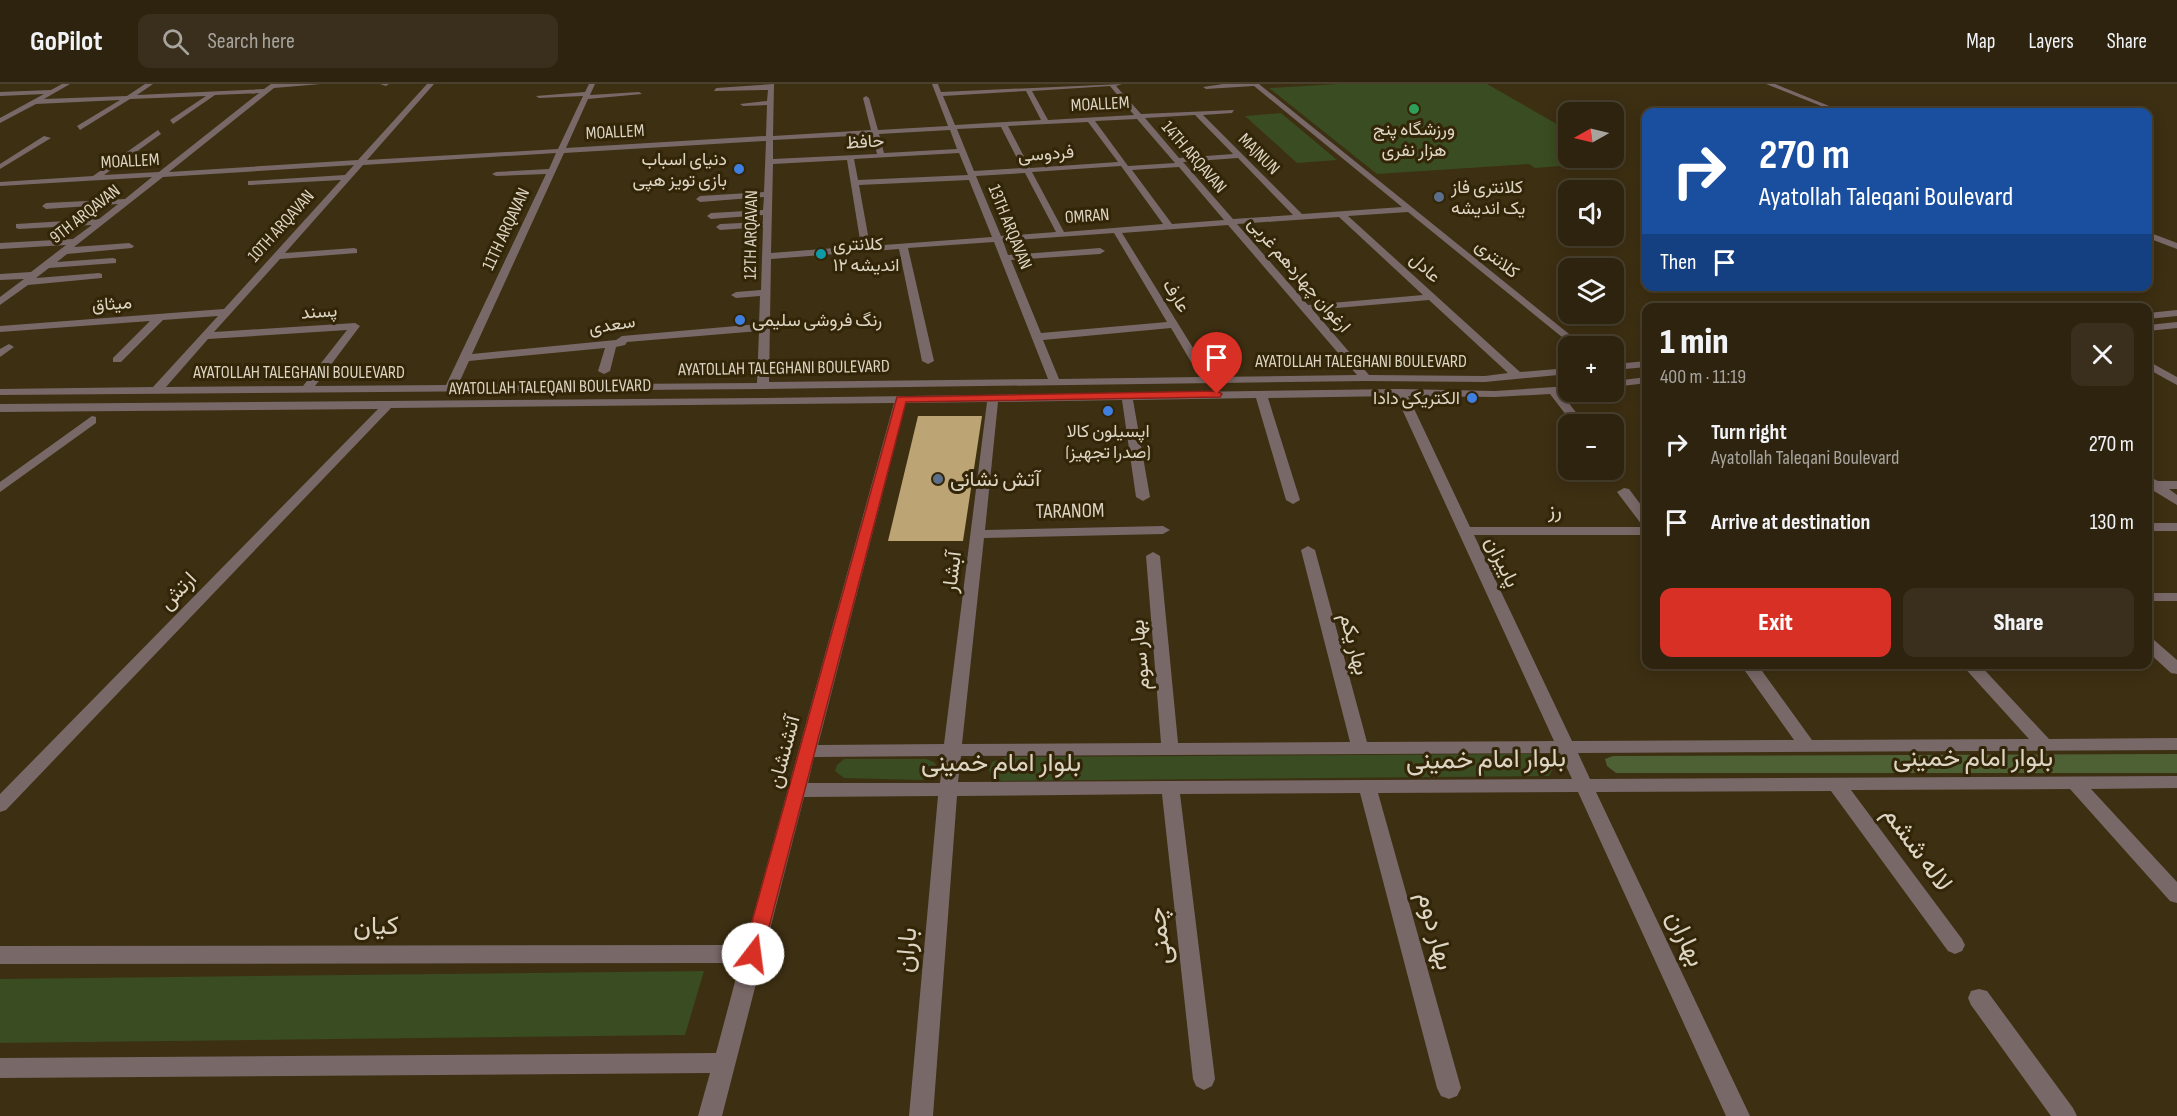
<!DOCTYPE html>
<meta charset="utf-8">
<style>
body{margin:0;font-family:"Sofia Sans Condensed",Vazirmatn,sans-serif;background:#3a2f1c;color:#f1f3f6;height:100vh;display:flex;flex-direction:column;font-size:22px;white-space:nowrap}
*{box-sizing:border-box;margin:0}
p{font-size:20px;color:#a7a49e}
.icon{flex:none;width:33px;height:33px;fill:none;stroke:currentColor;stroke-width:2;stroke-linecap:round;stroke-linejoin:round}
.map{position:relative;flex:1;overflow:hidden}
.drawer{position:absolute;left:1642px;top:219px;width:510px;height:366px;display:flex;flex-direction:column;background:#2e230e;border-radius:12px;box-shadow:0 3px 15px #0003,0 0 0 2px #49402e}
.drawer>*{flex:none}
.banner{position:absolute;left:1642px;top:24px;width:510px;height:183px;border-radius:12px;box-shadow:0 3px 15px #0003,0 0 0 2px #49402e;background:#1a4fa0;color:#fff;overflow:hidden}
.needle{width:39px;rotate:262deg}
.tools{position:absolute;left:1558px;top:18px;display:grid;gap:12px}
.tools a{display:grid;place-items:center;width:66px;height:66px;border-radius:12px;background:#2e230e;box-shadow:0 3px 15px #0003,0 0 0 2px #49402e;font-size:30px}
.pin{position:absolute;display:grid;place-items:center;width:51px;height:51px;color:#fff;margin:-62px -26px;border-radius:50% 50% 50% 0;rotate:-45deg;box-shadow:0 0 6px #0007}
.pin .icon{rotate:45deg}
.me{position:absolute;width:66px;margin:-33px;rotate:15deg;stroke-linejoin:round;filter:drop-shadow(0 0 4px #0008)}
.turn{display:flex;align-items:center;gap:21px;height:126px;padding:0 18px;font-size:27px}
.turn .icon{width:78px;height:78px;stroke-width:2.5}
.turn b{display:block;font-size:42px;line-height:51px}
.then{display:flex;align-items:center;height:57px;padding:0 18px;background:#0003;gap:12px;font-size:22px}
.round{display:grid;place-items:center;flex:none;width:63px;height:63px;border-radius:12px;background:#3a2f1c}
.overview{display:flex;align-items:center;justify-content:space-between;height:102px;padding:0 18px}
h1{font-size:36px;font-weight:800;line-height:45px}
.primary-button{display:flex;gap:12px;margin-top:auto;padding:12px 18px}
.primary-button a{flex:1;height:69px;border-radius:12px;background:#d93025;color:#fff;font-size:24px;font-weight:800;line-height:69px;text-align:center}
.primary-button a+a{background:#3a2f1c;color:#f1f3f6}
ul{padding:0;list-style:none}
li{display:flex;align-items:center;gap:18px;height:78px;padding:0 18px}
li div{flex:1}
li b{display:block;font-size:22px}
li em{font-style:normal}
header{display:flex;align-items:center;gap:36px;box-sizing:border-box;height:84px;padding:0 30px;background:#2e230e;border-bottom:2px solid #49402e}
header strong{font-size:28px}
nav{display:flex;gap:33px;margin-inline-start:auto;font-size:21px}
.search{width:420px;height:54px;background:#3a2f1c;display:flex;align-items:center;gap:15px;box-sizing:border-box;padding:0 21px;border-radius:12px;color:#a7a49e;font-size:22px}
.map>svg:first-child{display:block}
.green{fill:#3a4c21}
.forest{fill:#4e6135}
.building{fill:#bca475}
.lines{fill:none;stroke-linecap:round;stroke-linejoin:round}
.minor{fill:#796868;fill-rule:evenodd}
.route{fill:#d93025;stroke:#8d1f18;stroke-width:1.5}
.leisure-dot{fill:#2e9e5b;stroke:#332507;stroke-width:2}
.shop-dot{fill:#3f7fe0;stroke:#332507;stroke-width:2}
.service-dot{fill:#5c6f8a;stroke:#332507;stroke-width:2}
.culture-dot{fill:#0f9aa8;stroke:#332507;stroke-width:2}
.labels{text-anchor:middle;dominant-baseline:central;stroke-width:6;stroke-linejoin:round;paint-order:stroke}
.far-street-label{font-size:18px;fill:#ddd5c4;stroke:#332507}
.far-poi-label{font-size:18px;fill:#ddd5c4;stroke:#332507;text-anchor:start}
.poi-label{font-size:21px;fill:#ddd5c4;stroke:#332507;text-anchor:start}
.street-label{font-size:21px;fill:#ddd5c4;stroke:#332507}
.near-street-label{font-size:26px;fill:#ddd5c4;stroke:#332507}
</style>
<header>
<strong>GoPilot</strong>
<div class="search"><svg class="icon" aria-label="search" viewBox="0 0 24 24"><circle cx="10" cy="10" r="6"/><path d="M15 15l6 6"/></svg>Search here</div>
<nav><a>Map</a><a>Layers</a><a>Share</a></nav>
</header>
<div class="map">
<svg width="2177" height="1032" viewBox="0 0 2177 1032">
<rect width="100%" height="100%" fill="#3d2f12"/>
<g class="green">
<polygon points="1338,0 1487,0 1569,47 1569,74 1614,72 1622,77 1535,84 1529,80 1377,90 1269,4"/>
<polygon points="1281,29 1337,76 1297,79 1245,32"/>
<polygon points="1538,670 1548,675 1554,683 1549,692 1002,697 992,693 989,686 992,678 1007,673"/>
<polygon points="844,675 926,675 934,678 938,684 931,693 922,696 844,694 835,687 837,681"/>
<polygon points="704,887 685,951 0,959 0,895"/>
</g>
<polygon class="forest" points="2177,670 2177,689 1616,689 1607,682 1605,675 1613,672"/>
<polygon class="building" points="918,332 982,332 963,457 888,457"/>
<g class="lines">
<g class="minor">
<path d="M 62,0 L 70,0 L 44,15 L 127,12 L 145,0 L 153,0 L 137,11 L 264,5 L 271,0 L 321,0 L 274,4 L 169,88 L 358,76 L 427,0 L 434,0 L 367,76 L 558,65 L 583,12 L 539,14 L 536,12 L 585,8 L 589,0 L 595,0 L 590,11 L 639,8 L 642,10 L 588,15 L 566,64 L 766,52 L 767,21 L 743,22 L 740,20 L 767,17 L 768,6 L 714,7 L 716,4 L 774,0 L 773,52 L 871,46 L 863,14 L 866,12 L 869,14 L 878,46 L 948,42 L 932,0 L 938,0 L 941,8 L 1122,0 L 1116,2 L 1141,30 L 1234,26 L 1232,29 L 1203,31 L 1302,130 L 1402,123 L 1254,2 L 1206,5 L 1203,3 L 1223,0 L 1259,0 L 1584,262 L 1573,262 L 1408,128 L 1348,132 L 1520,288 L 1569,284 L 1569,290 L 1485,298 L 1366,297 L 763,305 L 0,311 L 0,305 L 153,303 L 218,232 L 163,236 L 121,278 L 113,278 L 113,274 L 150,237 L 0,248 L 0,242 L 224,225 L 341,96 L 251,101 L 248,101 L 248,97 L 345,91 L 354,81 L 163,93 L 74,163 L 129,159 L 134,162 L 132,164 L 67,170 L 57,178 L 113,174 L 116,175 L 116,179 L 49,184 L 36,194 L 99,189 L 102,190 L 102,194 L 28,201 L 0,221 L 0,213 L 24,195 L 0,196 L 0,190 L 31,188 L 66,161 L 0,165 L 0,159 L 73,155 L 92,141 L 19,145 L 16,144 L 16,140 L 99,135 L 118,120 L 46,125 L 42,122 L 46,119 L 125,115 L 152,93 L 0,102 L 0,98 L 93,92 L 158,46 L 161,50 L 104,91 L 159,88 L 259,9 L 215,11 L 173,40 L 170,36 L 206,12 L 130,15 L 80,46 L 77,42 L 120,16 L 36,20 L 0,39 L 0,34 L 44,10 L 0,12 L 0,8 L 51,6 ZM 1110,2 L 1134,31 L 1048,36 L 1032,7 ZM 1026,7 L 1041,36 L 955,41 L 943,12 ZM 1195,31 L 1233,70 L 1179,74 L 1145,34 ZM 1137,35 L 1175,79 L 1128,82 L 1095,37 ZM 1088,38 L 1118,78 L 1030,84 L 1008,42 ZM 1001,43 L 1022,84 L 974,87 L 957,45 ZM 950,46 L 957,65 L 884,69 L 879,50 ZM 872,51 L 877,70 L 773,75 L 773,56 ZM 766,57 L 764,108 L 700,112 L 696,115 L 700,118 L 764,113 L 763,126 L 711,129 L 707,132 L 711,135 L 763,131 L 763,138 L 720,140 L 716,143 L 720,146 L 763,143 L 761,206 L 736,208 L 731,211 L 736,214 L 760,212 L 759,240 L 622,252 L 616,256 L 472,270 L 564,69 ZM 556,69 L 549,85 L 496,88 L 492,90 L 496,92 L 546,90 L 446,301 L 315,302 L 360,242 L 355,239 L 214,248 L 280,175 L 357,169 L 357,165 L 354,164 L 285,169 L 363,81 ZM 959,69 L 968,91 L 858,96 L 854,75 ZM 1238,74 L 1293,131 L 1233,135 L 1183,78 ZM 847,76 L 861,162 L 771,169 L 773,80 ZM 1121,82 L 1163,140 L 1064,148 L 1032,88 ZM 1179,83 L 1224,136 L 1172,140 L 1132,86 ZM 1025,89 L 1056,148 L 1001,152 L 976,92 ZM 969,96 L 992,153 L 870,162 L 859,101 ZM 1339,133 L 1423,211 L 1308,221 L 1237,140 ZM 1228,141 L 1357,291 L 1211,293 L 1122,149 ZM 1114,149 L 1167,238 L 1041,249 L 1011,176 L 1100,170 L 1105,167 L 1100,164 L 1008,171 L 1003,157 ZM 994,158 L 1048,295 L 769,298 L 771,175 L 899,165 L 922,277 L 928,280 L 934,277 L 908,164 ZM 1429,216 L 1508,289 L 1485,292 L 1369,291 L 1313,226 ZM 1171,244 L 1200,293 L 1059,295 L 1043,256 ZM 347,246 L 303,302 L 166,303 L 208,255 ZM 759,247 L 757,299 L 458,301 L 469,277 L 605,264 L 598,287 L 604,290 L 610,287 L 616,263 L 625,261 L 627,258 Z"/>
<polygon points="380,0 389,0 386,2"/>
<polygon points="1766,0 1775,0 1844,28 1836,28"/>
<polygon points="44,52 51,54 0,85 0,80"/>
<polygon points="2148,148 2177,159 2177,165 2148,154"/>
<polygon points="2177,226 2177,232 2148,235 2148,229"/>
<polygon points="2177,238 2177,244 2148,247 2148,241"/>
<polygon points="9,260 14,263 0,273 0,265"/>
<polygon points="1647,277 1647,283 1614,286 1614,280"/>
<polygon points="2148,277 2177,293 2177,301 2148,285"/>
<polygon points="1647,293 1647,299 1614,303 1614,297"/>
<path d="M 1569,302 L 1569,308 L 1573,308 L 1561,309 L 1585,340 L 1573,340 L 1550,310 L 1495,313 L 1408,312 L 1470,443 L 1647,443 L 1647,451 L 1474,451 L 1572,657 L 1794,656 L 1740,580 L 1757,580 L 1812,656 L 2029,655 L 1961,580 L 1979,580 L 2049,655 L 2177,654 L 2177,666 L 1578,669 L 1590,695 L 2177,692 L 2177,704 L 2091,705 L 2177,798 L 2177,819 L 2170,817 L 2070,705 L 1851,706 L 1962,855 L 1965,861 L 1962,867 L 1955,870 L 1948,867 L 1831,707 L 1596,708 L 1750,1032 L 1726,1032 L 1578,708 L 1378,709 L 1461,1004 L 1457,1012 L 1449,1015 L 1441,1012 L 1437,1004 L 1360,709 L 1180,710 L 1215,995 L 1212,1002 L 1204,1006 L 1196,1002 L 1193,995 L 1162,710 L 957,712 L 933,1032 L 909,1032 L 938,712 L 804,713 L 722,1032 L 698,1032 L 710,989 L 0,994 L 0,974 L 716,969 L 740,879 L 0,880 L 0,862 L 745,861 L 894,319 L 391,324 L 6,726 L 0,728 L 0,710 L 378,325 L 0,328 L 0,320 L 763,314 L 1400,305 L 1495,307 ZM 1396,312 L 1554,657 L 1367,658 L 1315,466 L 1308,462 L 1301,466 L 1350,658 L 1178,659 L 1160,472 L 1153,468 L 1146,472 L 1161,659 L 962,660 L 984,454 L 1163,450 L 1170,446 L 1163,442 L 985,446 L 998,318 L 1122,316 L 1136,413 L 1143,417 L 1150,413 L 1133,316 L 1256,314 L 1286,416 L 1293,420 L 1300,416 L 1268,314 ZM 987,318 L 944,660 L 818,661 L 906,319 ZM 1560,669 L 1572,695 L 958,698 L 961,672 ZM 943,672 L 940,699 L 808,699 L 814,673 Z"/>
<polygon points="92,332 96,333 96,339 0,408 0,398"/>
<polygon points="2148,392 2158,397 2177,397 2177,405 2169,405 2177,411 2177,421 2149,404"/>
<polygon points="1624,404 1629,405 1647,429 1647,442 1642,441 1617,408"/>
<rect x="2148" y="439" width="29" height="8"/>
<rect x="2148" y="509" width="29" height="8"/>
<polygon points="2148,555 2154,556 2177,576 2177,590 2171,589 2148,568"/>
<polygon points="1979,905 1987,907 2073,1024 2077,1032 2051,1032 1971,921 1968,914 1971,907"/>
</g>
</g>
<polygon class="route" points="1217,307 1222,310 1220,313 906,318 762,870 760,875 753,877 746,875 743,870 897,313"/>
<circle class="leisure-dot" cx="1414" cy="25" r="6"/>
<g class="shop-dot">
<circle cx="739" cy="85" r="6"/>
<circle cx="740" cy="236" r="6"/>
<circle cx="1472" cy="314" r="6"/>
<circle cx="1108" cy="327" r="6"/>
</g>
<g class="service-dot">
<circle cx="1439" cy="113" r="6"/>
<circle cx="938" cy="395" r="6"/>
</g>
<circle class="culture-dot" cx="821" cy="170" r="6"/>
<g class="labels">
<g class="far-street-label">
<text transform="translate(1100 20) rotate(-3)">MOALLEM</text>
<text transform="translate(615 48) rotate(-3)">MOALLEM</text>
<text transform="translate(865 58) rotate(-3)">حافظ</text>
<text transform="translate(1046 70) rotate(-4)">فردوسی</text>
<text transform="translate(1259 70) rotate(45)">MAJNUN</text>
<text transform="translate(1194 73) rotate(49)">14TH ARQAVAN</text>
<text transform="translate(130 77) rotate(-3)">MOALLEM</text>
<text transform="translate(85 130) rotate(-38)">9TH ARQAVAN</text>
<text transform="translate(1087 132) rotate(-4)">OMRAN</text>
<text transform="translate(281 142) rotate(-48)">10TH ARQAVAN</text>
<text transform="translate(1010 143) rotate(68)">13TH ARQAVAN</text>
<text transform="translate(506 145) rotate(-65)">11TH ARQAVAN</text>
<text transform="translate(751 151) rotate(-89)">12TH ARQAVAN</text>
<text transform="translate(1497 175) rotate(39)">کلانتری</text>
<text transform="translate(1425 184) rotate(43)">عادل</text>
<text transform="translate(1299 191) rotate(49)">ارغوان چهاردهم غربی</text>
<text transform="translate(1176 212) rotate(58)">عارف</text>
<text transform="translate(112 220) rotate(-4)">میثاق</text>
<text transform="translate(319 228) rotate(-4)">پسند</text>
<text transform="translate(612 241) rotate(-9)">سعدی</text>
<text x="1361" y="277">AYATOLLAH TALEGHANI BOULEVARD</text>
<text transform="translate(784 284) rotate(-1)">AYATOLLAH TALEGHANI BOULEVARD</text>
<text x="299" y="288">AYATOLLAH TALEGHANI BOULEVARD</text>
<text transform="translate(550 303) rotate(-1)">AYATOLLAH TALEQANI BOULEVARD</text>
</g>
<g class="far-poi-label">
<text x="1414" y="45" text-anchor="middle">ورزشگاه پنج<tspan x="1414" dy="21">هزار نفری</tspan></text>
<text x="727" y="75" text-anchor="end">دنیای اسباب<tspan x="727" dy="21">بازی تویز هپی</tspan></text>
<text x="1451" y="103">کلانتری فاز<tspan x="1451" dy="21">یک اندیشه</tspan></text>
<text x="833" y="160">کلانتری<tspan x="833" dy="21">۱۲ اندیشه</tspan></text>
<text x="752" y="236">رنگ فروشی سلیمی</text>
<text x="1460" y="314" text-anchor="end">الکتریکی دادا</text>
<text x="1108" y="347" text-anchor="middle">اپسیلون کالا<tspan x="1108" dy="21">(صدرا تجهیز)</tspan></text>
</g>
<g class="poi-label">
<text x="950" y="395">آتش نشانی</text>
</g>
<g class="street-label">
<text x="1555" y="426">رز</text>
<text transform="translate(1070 427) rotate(-1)">TARANOM</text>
<text transform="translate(1502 478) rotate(64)">پاییزان</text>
<text transform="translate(952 488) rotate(-83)">آبشار</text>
<text transform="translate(178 507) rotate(-46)">ارتش</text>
<text transform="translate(1354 560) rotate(75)">بهار یکم</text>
<text transform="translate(1140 571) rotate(-95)">بهار سوم</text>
<text transform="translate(784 668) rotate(-75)">آتشنشان</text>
</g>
<g class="near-street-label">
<text x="1973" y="674">بلوار امام خمینی</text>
<text transform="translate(1486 676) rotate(-1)">بلوار امام خمینی</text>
<text x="1001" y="679">بلوار امام خمینی</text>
<text transform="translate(1917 765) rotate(54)">لاله ششم</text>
<text x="376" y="842">کیان</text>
<text transform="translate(1435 847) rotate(75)">بهار دوم</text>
<text transform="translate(1160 852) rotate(-97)">چمنی</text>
<text transform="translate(1685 855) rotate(65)">بهاران</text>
<text transform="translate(907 866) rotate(-85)">باران</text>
</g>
</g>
</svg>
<div class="tools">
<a><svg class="needle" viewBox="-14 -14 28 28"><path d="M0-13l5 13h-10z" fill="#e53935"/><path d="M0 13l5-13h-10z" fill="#a7a49e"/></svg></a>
<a><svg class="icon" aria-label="sound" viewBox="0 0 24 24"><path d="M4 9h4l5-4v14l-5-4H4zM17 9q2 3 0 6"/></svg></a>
<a><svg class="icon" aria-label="layers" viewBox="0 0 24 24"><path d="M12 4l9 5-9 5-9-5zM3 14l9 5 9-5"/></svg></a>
<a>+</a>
<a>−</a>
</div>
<div class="pin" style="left:1217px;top:310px;background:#d93025"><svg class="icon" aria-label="arrive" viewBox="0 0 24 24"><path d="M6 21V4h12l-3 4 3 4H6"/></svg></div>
<svg class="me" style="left:753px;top:870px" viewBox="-20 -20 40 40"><circle r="19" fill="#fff"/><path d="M0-13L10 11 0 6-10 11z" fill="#d93025"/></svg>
<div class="banner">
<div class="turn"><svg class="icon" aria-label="right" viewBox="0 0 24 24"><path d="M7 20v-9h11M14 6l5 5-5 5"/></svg><div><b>270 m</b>Ayatollah Taleqani Boulevard</div></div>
<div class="then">Then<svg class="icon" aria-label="arrive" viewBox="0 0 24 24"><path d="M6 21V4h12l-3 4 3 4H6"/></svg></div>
</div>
<section class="drawer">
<div class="overview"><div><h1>1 min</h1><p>400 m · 11:19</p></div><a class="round"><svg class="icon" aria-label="close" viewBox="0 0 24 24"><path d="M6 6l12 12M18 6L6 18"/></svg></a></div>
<ul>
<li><svg class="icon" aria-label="right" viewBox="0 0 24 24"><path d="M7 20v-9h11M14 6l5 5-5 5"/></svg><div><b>Turn right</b><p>Ayatollah Taleqani Boulevard</p></div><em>270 m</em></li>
<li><svg class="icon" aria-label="arrive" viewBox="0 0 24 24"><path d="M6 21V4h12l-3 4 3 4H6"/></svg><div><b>Arrive at destination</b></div><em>130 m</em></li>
</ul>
<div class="primary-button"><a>Exit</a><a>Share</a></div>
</section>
</div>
